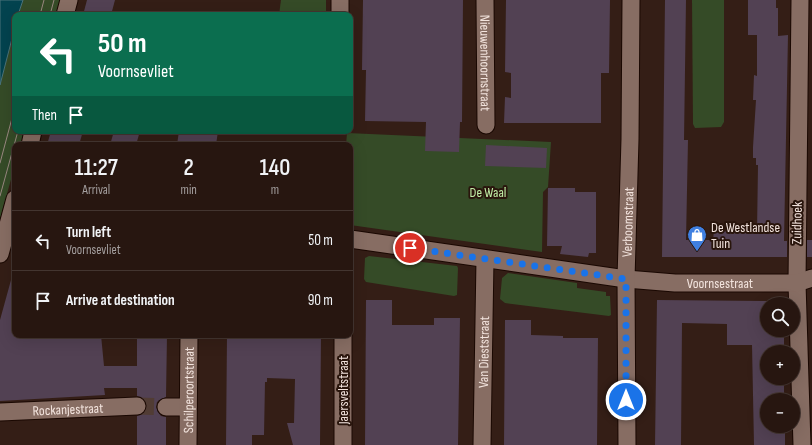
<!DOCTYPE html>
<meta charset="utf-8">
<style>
body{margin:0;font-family:"Sofia Sans Condensed",sans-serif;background:#2f1f19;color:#f1f3f6;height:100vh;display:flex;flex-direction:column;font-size:15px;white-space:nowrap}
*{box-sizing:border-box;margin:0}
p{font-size:13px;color:#a49f9f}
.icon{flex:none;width:22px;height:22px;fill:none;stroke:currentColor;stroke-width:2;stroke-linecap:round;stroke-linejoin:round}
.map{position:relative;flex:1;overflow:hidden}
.side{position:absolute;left:12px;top:142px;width:341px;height:196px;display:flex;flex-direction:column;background:#271610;border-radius:8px;box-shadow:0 4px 16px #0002,0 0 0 1px #433530}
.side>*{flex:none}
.hud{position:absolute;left:12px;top:12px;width:341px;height:122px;border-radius:8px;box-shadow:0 4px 16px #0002,0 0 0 1px #433530;background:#0b6e4f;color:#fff;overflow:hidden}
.tools{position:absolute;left:760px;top:297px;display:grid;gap:8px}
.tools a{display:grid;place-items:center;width:40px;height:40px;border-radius:50%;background:#271610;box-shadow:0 4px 16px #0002,0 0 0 1px #433530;font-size:20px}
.pin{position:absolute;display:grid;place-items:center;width:34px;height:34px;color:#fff;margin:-17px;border:2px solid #fff;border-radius:50%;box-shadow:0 1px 4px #0007}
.me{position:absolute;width:44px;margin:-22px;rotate:0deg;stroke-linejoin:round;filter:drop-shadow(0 0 3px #0008)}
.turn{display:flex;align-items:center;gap:14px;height:84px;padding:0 20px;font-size:18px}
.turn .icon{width:52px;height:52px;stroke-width:2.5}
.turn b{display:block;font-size:28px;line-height:34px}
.then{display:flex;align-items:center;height:38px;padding:0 20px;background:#0003;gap:8px;font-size:15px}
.eta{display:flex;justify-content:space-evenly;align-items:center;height:68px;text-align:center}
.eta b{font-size:24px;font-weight:600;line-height:28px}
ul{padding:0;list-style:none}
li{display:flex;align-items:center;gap:12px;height:60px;padding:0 20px;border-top:1px solid #433530}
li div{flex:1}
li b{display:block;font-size:15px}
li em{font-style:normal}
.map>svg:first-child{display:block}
.green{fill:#354b27}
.water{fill:#03434f;stroke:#4b737a}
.building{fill:#524153}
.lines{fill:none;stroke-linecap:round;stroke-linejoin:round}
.street-tunnel{stroke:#513c34;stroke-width:17;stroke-dasharray:17 8;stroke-linecap:butt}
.street-casing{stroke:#1a0802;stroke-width:19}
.street{stroke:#876d63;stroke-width:17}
.tram{stroke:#998780;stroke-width:1}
.route{stroke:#1a73e8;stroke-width:7;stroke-dasharray:0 12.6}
.labels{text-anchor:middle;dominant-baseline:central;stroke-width:4;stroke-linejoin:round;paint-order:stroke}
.street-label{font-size:14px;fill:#f3e4de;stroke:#29150c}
.park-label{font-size:14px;fill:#c2f0a8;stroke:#29150c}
.poi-label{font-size:14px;fill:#f3e4de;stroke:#29150c;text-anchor:start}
</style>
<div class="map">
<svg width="812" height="445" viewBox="0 0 812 445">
<rect width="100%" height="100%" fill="#341e16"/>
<g class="green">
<polygon points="0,0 62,0 58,15 15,15 15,131 25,131 21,145 15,145 15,165 0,219"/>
<polygon points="281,0 326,0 326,15 279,15"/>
<polygon points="692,0 724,0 724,122 721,127 695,128 693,124"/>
<polygon points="347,133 551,142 548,187 543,192 542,252 350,225 350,145 346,145"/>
<polygon points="369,256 457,266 458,268 457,295 454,296 366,282 364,279 365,258"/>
<polygon points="508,273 577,283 577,288 606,292 606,296 610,296 611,315 609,316 505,303 500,299 502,278"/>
</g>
<polygon class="water" points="0,0 23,0 18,15 15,15 15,27 0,85"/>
<g class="building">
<polygon points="87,0 115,0 111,15 83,15"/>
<polygon points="363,0 463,0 462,122 460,122 459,152 425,151 426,122 365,121 366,70 362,70"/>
<polygon points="506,0 610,0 609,73 601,73 601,123 504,123 505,97 511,98 511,73 505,72"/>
<polygon points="665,0 686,0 684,140 688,140 686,240 713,240 714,231 757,232 758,165 756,165 756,158 753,158 753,147 756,100 753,100 754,75 757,76 757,35 748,35 748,0 776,0 776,8 778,8 778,36 788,35 784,241 787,241 787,257 662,257"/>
<polygon points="51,131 83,131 79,145 47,145"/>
<polygon points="114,131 140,131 136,145 110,145"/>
<polygon points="179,131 218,131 216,145 177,145"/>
<polygon points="486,145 547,148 546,168 485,166"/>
<polygon points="548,188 575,188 575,192 596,192 596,253 589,253 588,257 560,254 562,246 547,246"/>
<rect x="807" y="240" width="5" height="17"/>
<polygon points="11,280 15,281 15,335 101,335 104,366 137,366 137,335 167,335 166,397 161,399 157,402 156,407 158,412 161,416 166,417 166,445 137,445 137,416 143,414 146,411 147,406 145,400 141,397 137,396 137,388 104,388 105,395 0,401 0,320"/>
<polygon points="366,300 392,300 392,325 434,325 434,318 460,318 458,445 365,445"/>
<polygon points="657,300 767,301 767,330 784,330 784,352 767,352 767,378 784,378 784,400 767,400 767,426 785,426 785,445 754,445 752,345 727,345 727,324 682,323 681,445 655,445"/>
<polygon points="505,320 531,320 531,335 563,336 563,338 598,338 597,445 504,445"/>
<polygon points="227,335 278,335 295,337 295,335 321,335 320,445 293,445 287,423 294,423 295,379 267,378 267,382 265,382 264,435 252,435 252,445 226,445"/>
</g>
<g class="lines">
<polyline class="street-tunnel" points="137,406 166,407"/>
<defs>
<g id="street">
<path id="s1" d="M 485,0 L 486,125"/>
<polyline points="800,0 797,283 802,445"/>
<polyline points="65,15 69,0"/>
<polyline points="340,15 340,0"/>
<polyline points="30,145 33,131"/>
<path id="s2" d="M 350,239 L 626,279 L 675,283 L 797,283 L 812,278"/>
<polyline points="0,254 15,199"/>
<polyline points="166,407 188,407"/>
<path id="s3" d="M 0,412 L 137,406"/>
<path id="s4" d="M 188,445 L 189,335"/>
<polyline points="343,445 343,335"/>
<path id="s5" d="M 482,445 L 485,259"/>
<path id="s6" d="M 627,445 L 626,279 L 630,139 L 631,0"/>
</g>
</defs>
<use href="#street" class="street-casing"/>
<use href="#street" class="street"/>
<g class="tram">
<polyline points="40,15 44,0"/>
<polyline points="50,15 54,0"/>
<polyline points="0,163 15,107"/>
<polyline points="0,196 18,131"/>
</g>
</g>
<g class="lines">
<polyline class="route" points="410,248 626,279 626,400"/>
</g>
<defs>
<symbol id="shop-pin" viewBox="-11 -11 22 30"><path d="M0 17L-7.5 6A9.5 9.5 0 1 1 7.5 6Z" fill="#3f7fe0" stroke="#29150c"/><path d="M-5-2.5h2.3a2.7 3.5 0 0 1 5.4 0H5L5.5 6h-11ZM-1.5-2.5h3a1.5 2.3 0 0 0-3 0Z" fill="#fff"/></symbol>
</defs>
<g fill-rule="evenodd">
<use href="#shop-pin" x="686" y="224" width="22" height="30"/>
</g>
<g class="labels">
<g class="street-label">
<text stroke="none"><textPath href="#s1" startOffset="63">Nieuwenhoornstraat</textPath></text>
<text stroke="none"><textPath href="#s6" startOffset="223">Verboomstraat</textPath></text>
<text transform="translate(797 223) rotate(-89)">Zuidhoek</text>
<text stroke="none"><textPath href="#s2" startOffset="373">Voornsestraat</textPath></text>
<text stroke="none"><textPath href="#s5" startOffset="93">Van Dieststraat</textPath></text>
<text stroke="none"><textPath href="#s4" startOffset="55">Schilperoortstraat</textPath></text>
<text transform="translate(343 390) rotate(-90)">Jaersveltstraat</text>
<text stroke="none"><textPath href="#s3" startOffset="68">Rockanjestraat</textPath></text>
</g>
<g class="park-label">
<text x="488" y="192">De Waal</text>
</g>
<g class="poi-label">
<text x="711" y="227">De Westlandse<tspan x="711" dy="16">Tuin</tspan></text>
</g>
</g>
</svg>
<div class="tools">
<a><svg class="icon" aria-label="search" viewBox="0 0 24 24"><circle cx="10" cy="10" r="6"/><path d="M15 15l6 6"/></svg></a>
<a>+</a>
<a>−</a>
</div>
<div class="pin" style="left:410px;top:248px;background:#d93025"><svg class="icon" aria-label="arrive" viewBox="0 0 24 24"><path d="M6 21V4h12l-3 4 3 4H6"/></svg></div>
<svg class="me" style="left:626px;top:400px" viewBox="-20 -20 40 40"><circle r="17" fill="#1a73e8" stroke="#fff" stroke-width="3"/><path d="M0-11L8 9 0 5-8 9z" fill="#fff"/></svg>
<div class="hud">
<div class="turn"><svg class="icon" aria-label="left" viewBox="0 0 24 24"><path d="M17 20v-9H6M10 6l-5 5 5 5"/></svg><div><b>50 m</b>Voornsevliet</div></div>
<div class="then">Then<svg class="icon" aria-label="arrive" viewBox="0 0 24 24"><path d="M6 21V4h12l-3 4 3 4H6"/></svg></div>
</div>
<section class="side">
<div class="eta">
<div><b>11:27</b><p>Arrival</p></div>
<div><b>2</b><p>min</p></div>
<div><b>140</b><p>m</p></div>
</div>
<ul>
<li><svg class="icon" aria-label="left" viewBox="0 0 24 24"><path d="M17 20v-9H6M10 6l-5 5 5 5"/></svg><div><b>Turn left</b><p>Voornsevliet</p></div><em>50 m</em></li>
<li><svg class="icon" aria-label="arrive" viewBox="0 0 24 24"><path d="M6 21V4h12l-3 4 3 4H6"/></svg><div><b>Arrive at destination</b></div><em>90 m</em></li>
</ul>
</section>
</div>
